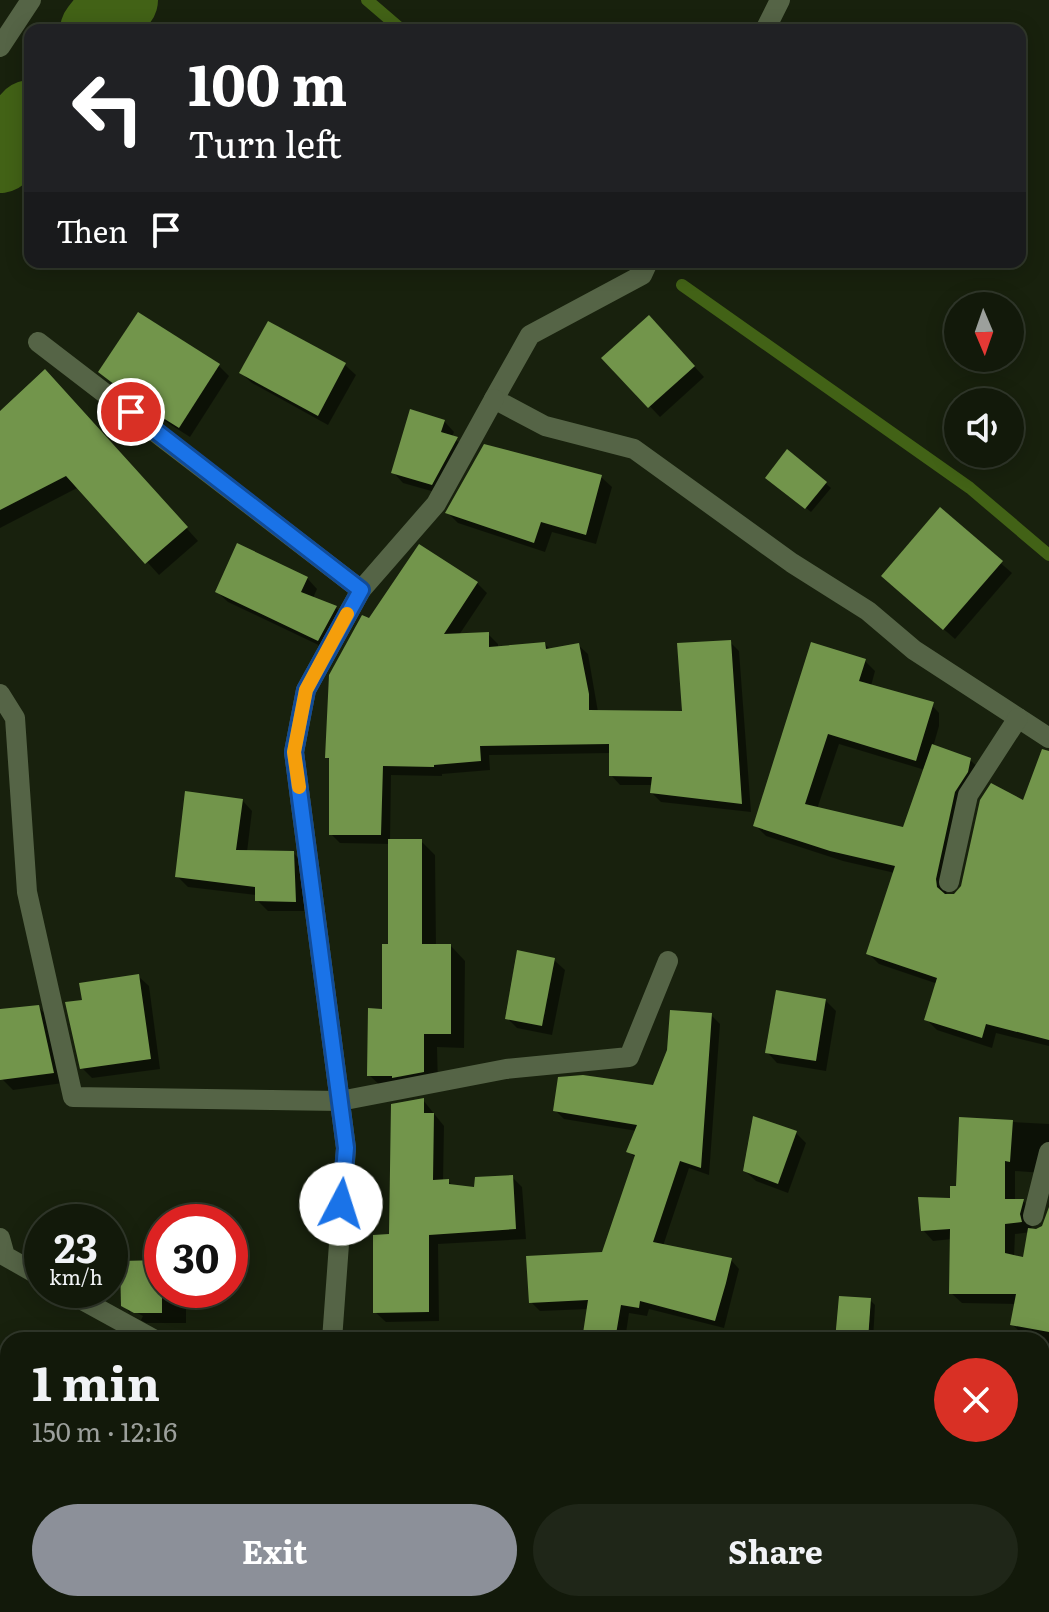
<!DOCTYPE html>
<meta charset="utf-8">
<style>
body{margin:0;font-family:Literata,serif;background:#1f2618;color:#f1f3f6;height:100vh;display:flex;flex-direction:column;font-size:30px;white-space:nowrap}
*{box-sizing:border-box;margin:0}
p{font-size:26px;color:#9ca09c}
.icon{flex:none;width:44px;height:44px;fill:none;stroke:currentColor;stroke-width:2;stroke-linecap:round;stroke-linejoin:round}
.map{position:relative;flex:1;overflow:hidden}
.sheet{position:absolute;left:0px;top:1332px;width:1050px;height:280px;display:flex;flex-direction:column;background:#12190a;border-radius:24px 24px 0 0;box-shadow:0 4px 20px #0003,0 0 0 2px #31382b}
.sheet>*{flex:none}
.guide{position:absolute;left:24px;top:24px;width:1002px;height:244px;border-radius:16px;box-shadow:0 4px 20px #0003,0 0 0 2px #31382b;background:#202124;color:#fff;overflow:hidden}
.needle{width:52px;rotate:178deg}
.fabs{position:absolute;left:944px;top:292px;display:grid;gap:16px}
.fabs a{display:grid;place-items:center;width:80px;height:80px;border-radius:50%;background:#12190a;box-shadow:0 4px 20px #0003,0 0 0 2px #31382b;font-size:40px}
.speed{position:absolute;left:24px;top:1204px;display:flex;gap:16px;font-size:40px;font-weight:700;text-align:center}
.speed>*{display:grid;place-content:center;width:104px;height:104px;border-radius:50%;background:#12190a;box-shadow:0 4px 20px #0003,0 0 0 2px #31382b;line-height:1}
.speed small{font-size:20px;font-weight:400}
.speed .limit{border:12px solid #d22;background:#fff;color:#111}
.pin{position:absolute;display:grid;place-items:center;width:68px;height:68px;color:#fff;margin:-34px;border:4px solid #fff;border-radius:50%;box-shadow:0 2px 8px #0007}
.me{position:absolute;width:88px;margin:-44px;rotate:5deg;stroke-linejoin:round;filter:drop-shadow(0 0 6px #0008)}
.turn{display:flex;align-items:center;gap:28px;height:168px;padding:0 32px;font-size:36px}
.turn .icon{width:104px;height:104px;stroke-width:2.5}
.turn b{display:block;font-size:56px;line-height:68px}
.then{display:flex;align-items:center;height:76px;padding:0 32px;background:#0003;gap:16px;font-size:30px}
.round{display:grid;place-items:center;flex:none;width:84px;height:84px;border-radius:42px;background:#1f2618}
.summary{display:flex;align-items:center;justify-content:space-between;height:136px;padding:0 32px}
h1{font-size:48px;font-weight:700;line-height:60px}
.primary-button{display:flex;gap:16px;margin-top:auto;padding:16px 32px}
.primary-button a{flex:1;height:92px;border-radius:48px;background:#8c9099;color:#fff;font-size:32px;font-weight:700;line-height:92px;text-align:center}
.primary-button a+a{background:#1f2618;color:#f1f3f6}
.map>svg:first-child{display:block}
.shadow{fill:#0007;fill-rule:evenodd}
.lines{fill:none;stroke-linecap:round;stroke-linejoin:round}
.stream{stroke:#426216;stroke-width:12}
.river{stroke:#426216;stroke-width:74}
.building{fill:#72954b}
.minor{stroke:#556446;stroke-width:20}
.route-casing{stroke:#114b97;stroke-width:20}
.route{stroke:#1a73e8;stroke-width:14}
.slow{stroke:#f59e0b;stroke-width:14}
</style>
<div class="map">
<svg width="1049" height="1612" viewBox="0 0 1049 1612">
<rect width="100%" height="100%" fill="#18210d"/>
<g class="shadow">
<polygon points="269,323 345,365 356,375 328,425 252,383 241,373"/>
<polygon points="659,328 704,377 660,417 604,358"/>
<polygon points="219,366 229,376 190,437 149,411 111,382"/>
<polygon points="57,384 198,541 159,575 79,487 0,528 0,413"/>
<polygon points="444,421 454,432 452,437 467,449 442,494 403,483 393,472"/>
<polygon points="788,452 831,488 811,512 773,482"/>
<polygon points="601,477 612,487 596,544 552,532 545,552 458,523 448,513"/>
<polygon points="940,510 1012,573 955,639 894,586"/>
<polygon points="419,546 477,583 487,593 459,635 488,634 498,644 498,648 545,644 551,650 578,645 588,654 598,712 684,713 730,642 739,651 751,812 661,802 652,793 653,785 620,785 611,775 611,753 489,755 490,770 442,774 442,776 391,775 390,841 421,841 435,855 436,946 451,946 465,961 464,1048 437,1047 438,1085 384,1089 369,1075 384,1011 390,946 390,844 340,843 331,834 331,761 327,757 369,620"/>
<polygon points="307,578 317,589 313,598 336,608 347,618 329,650 228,602 217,592"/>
<path d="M 865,661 L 875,671 L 871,686 L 929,702 L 939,713 L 939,726 L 933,747 L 970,760 L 981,770 L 946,891 L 947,895 L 954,896 L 1025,803 L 1049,763 L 1049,1046 L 996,1033 L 992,1048 L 937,1030 L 926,1019 L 938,984 L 879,964 L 868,953 L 895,873 L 843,861 L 766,836 L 755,825 ZM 839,744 L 925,770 L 905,830 L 817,809 Z"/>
<polygon points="242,800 252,811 247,852 293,853 304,863 306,911 268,911 257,900 257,895 188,887 177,876"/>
<polygon points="554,960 565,970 552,1035 517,1028 507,1018"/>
<polygon points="138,976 149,986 160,1069 92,1078 82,1068 84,1002"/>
<polygon points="825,1000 836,1011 826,1071 777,1063 767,1052"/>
<polygon points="38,1007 49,1017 63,1083 13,1090 2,1079 0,1011"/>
<polygon points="711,1015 720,1024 709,1175 689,1168 663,1246 731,1260 739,1269 724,1328 649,1309 647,1316 629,1313 625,1340 584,1340 589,1309 540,1311 531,1302 604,1254 636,1158 628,1151 637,1131 564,1119 555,1110 654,1087"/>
<polygon points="423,1100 444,1126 443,1182 448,1181 454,1187 475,1189 512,1177 522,1187 526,1239 438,1244 439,1321 386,1322 375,1312"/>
<polygon points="961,1119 1049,1124 1049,1155 1043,1173 1015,1171 1015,1201 1023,1201 1033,1212 1031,1232 1015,1234 1014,1257 1049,1264 1049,1483 1042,1481 1042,1340 1019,1340 1021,1333 1012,1324 1016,1304 962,1303 951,1293 952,1239 933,1241 923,1230 952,1200 958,1188"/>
<polygon points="796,1133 806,1143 788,1193 756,1181 745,1171"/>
<polygon points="162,1262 162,1290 186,1290 186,1323 146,1323 132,1315 141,1320 143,1316 130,1309 130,1313 123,1305"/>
<polygon points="870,1300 875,1305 873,1340 837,1340"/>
<polygon points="115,1335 124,1340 88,1340"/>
<polygon points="1049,1583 1049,1610 1043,1584"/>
<polygon points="179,1604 356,1604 357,1612 180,1612"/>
<polygon points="640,1604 706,1604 707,1605 706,1612 638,1612"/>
<rect x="802" y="1604" width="63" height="8"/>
</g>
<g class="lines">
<g class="stream">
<polyline points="367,0 402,30"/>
<polyline points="682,285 970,488 1049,555"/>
</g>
<g class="river">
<polyline points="97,30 121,0"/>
<polyline points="0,156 30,117"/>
</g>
</g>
<g class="building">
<polygon points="138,312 220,364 179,428 136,401 98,372"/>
<polygon points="649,315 695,366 648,408 601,358"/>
<polygon points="268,321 346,363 318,416 239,373"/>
<polygon points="45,369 188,527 145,564 66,476 0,510 0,411"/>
<polygon points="410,409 445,420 441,432 458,437 432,485 391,473"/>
<polygon points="484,444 602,475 586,535 541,522 534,543 445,513"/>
<polygon points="787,449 827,482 805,509 765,478"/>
<polygon points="940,507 1003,561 943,630 881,576"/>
<polygon points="237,543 308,577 301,592 337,606 318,641 215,592"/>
<polygon points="419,544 478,582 444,634 489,632 489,647 545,642 546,649 579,643 589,694 589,710 682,711 677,643 731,640 742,804 650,793 652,777 609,776 609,744 480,746 481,761 434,765 434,767 383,766 381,835 329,835 329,758 325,758 329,675 362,615 369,618"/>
<polygon points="811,642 866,659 859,681 934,702 916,761 828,734 805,804 903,827 932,744 971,758 968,772 955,792 936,879 937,887 945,894 954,894 961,886 980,800 991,783 1023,800 1042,749 1049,751 1049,1040 986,1024 982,1038 924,1020 937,978 866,954 895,866 830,851 753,826"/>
<polygon points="185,791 243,799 236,850 294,851 296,902 255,901 255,887 175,877"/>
<polygon points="388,839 422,839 422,944 451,944 451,1034 424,1034 424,1072 392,1078 392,1076 367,1076 368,1008 382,1009 382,944 388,944"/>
<polygon points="517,950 555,958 542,1026 505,1019"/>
<polygon points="139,974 151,1059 80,1069 65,1002 82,1000 79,983"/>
<polygon points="776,990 826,999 816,1061 765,1053"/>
<polygon points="39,1005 54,1073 0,1080 0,1009"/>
<polygon points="670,1010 712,1013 701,1168 680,1161 653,1242 732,1258 726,1283 715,1321 640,1301 639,1308 621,1305 615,1340 582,1340 588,1300 529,1303 526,1256 602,1252 635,1155 626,1152 637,1125 553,1111 558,1077 583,1075 653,1085 667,1050"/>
<polygon points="424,1098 424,1113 434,1113 433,1180 449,1179 449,1184 474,1187 475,1177 513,1175 516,1229 429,1235 429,1312 373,1313 373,1235 389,1234 391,1104"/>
<polygon points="753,1116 797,1131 778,1184 743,1171"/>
<polygon points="959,1117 1013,1120 1010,1162 1005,1161 1005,1199 1024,1199 1020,1214 1022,1222 1005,1224 1005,1253 1023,1257 1028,1228 1036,1229 1042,1226 1049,1207 1049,1332 1010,1325 1016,1294 949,1294 950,1229 921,1231 918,1197 950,1198 950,1186 956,1186"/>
<polygon points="162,1260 162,1313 134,1313 121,1306 120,1261"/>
<polygon points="839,1296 871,1298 868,1340 835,1340"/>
</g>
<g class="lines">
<g class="minor">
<polyline points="765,30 780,0"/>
<polyline points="0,47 31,0"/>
<polyline points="648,262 642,275 530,335 494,399 545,426 634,449 792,563 868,611 914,650 1049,738"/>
<polyline points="38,342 361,590"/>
<polyline points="0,694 15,718 27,892 73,1097 340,1101 506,1069 629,1057 668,961"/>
<polyline points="949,882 968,795 1018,718"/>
<polyline points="1033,1216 1049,1152"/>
<polyline points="0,1238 5,1256 42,1277"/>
<polyline points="64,1290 155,1340"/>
<polyline points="332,1340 346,1148 294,752 306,690 361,590 436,504 494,399"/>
<polyline points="0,1473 8,1582"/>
<polyline points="10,1604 10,1612"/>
<polyline points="375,1604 377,1612"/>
</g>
</g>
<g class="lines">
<defs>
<polyline id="route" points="131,412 361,590 306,690 294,752 346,1148 341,1204"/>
</defs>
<use href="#route" class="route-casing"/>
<use href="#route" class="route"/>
<polyline class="slow" points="299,787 294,752 306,690 347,614"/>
</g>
</svg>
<div class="fabs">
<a><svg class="needle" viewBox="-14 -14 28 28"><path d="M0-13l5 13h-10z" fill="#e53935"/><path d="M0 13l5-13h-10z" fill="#9ca09c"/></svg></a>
<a><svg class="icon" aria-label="sound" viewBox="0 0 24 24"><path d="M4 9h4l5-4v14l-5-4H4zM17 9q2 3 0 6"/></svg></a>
</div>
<div class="speed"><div>23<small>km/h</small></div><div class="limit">30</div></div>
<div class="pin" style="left:131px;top:412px;background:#d93025"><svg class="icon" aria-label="arrive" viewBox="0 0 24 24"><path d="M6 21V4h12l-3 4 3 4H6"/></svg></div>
<svg class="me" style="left:341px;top:1204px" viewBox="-20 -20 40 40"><circle r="19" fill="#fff"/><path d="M0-13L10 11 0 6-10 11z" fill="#1a73e8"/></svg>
<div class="guide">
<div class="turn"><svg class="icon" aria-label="left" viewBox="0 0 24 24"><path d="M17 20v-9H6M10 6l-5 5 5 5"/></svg><div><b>100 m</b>Turn left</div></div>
<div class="then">Then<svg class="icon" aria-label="arrive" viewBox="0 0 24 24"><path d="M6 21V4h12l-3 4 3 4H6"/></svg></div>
</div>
<section class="sheet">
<div class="summary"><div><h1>1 min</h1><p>150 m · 12:16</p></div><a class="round" style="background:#d93025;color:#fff"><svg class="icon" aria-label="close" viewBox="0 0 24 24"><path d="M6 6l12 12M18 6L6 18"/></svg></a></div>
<div class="primary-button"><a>Exit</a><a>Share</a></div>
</section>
</div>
